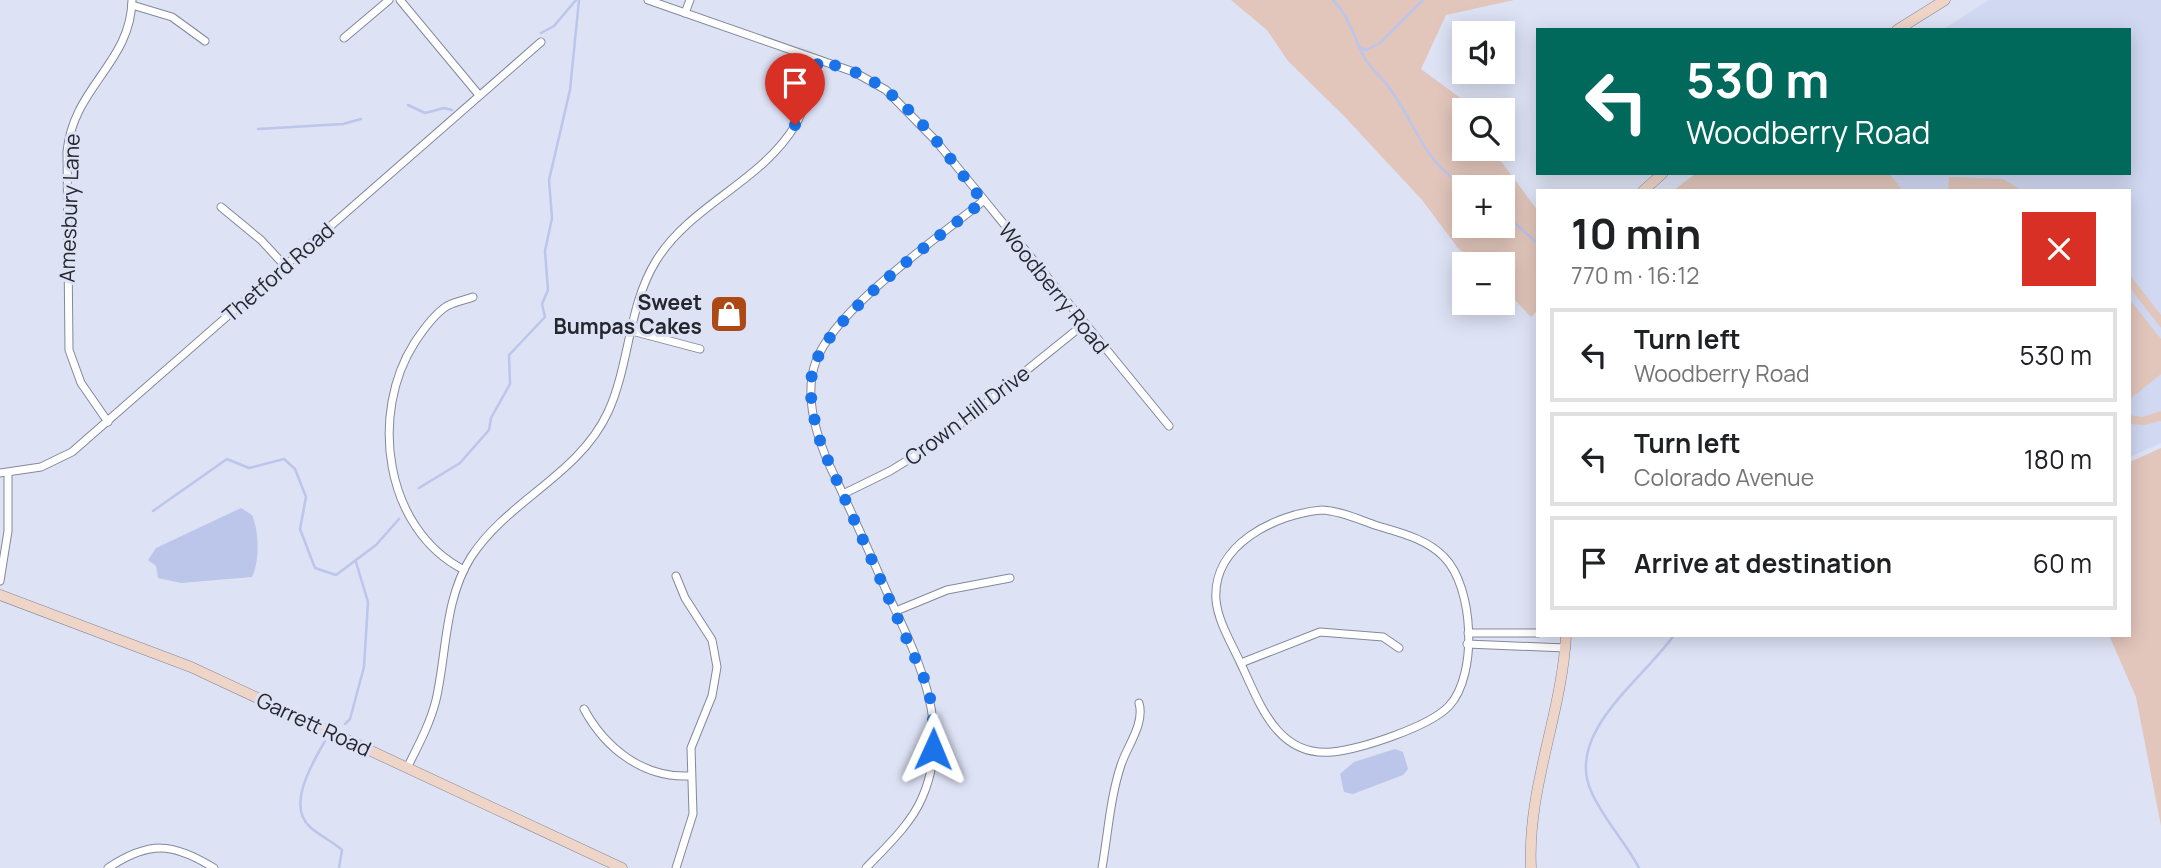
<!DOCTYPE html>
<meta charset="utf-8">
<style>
body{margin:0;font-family:Manrope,sans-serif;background:#f2f2f2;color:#202124;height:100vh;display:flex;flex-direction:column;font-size:26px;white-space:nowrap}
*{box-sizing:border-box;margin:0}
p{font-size:23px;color:#757577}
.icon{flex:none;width:38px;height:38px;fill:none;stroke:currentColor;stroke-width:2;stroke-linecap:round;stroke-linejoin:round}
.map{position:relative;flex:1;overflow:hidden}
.side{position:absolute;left:1536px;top:189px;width:595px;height:448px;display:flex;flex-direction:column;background:#fff;border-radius:0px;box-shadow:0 4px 18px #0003}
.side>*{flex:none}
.top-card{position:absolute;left:1536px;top:28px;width:595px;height:147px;border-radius:0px;box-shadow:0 4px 18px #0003;background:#00695c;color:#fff;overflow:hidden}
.tools{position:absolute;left:1452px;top:21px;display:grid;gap:14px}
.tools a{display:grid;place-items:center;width:63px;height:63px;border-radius:0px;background:#fff;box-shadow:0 4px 18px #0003;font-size:35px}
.pin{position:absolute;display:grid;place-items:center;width:60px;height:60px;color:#fff;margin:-72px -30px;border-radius:50% 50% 50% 0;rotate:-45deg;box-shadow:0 0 7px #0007}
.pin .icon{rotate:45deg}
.me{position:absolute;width:77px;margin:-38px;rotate:1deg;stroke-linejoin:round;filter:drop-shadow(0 0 5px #0008)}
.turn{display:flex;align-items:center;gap:24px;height:147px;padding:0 35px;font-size:32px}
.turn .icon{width:91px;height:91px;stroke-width:2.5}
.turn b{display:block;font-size:49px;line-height:60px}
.round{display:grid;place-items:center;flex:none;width:74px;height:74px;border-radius:0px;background:#f2f2f2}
.summary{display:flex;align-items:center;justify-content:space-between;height:119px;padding:0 35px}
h1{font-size:42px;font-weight:700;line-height:52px}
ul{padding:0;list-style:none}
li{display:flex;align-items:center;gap:21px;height:94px;margin:0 14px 10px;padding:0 21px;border:4px solid #e0e0e0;border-radius:0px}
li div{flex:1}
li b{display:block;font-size:26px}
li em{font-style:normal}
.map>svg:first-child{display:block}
.built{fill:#d1d8f2}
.green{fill:#e2c6bb;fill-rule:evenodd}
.water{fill:#bcc5ea}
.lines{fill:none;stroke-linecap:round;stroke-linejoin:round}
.stream{stroke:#bcc5ea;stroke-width:2.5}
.street-casing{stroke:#84889a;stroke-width:9}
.secondary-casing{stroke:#84889a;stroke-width:11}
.street{stroke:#fff;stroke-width:7}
.secondary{stroke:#efd4c8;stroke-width:10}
.route{stroke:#1a73e8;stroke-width:12;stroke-dasharray:0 21.6}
.labels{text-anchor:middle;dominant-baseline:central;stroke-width:6;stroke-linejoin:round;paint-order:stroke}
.street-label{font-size:21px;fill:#25272e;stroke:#dde2f5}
.poi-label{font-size:21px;font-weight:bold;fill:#25272e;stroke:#dde2f5;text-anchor:end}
</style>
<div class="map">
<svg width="2161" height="868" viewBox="0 0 2161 868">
<rect width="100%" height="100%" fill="#dde2f5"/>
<polygon class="built" points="1989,0 2161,0 2161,443 2130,457 2130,191 1903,191 1889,173 2130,173 2130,30 1942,30"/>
<g class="green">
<path d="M 1231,0 L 1514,0 L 1446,15 L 1421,69 L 1463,100 L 1469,110 L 1465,110 L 1465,149 L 1492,149 L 1538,211 L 1538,310 L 1531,317 L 1503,287 L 1503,264 L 1477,264 L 1458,248 L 1422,200 L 1345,117 L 1288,61 L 1267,30 ZM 1503,187 L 1503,226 L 1465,226 L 1465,187 Z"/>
<polygon points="1696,173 1889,173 1903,191 1673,191"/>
<polygon points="1949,177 2003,179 2023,191 1948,191"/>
<polygon points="2130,275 2161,315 2161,328 2130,288"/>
<polygon points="2130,300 2161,339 2161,374 2130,399"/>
<polygon points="2161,411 2161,421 2144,425 2130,424 2130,415 2142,417"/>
<polygon points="2161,448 2161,826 2136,697 2109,635 2130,635 2130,462"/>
</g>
<g class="water">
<path d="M 241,508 L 252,515 C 259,531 260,561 252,577 L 181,583 L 158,578 L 156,566 L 148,560 L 156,548 Z"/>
<polygon points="1395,749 1403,752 1408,769 1403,775 1353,794 1344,792 1340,774 1354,762"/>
</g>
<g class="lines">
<g class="stream">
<path d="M 1333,0 C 1350,17 1353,36 1364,57 C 1370,68 1381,76 1388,86 C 1416,123 1423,164 1467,187"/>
<polyline points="541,33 554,26 576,0"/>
<polyline points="1359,47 1366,50 1380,43 1423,0"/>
<polyline points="408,105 425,113 444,108 452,110"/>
<polyline points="258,129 343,124 361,119"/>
<polyline points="1503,212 1538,244"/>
<polyline points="419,488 460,463 489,430 491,418 510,384 509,355 545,317 542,304 548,290 545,251 552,218 549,180 570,90 579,0"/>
<polyline points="153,511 227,459 249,468 284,459 295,469 306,497 300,529 315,568 336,575 376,545 399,519"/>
<polyline points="345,724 350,719 364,667 368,602 356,562"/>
<path d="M 325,741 C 313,762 286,806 310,827 C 320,836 332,841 342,850 L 339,868"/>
<path d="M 1639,868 C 1625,841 1603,819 1591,791 C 1565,732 1643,680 1674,635"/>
</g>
<defs>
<g id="street">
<polyline points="400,0 479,95"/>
<polyline points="648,0 854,72 886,90 936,141 1169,426"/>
<polyline points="132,5 172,17 205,41"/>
<polyline points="685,13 690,0"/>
<polyline points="344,38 389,0"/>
<polyline points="221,207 261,240 285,266"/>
<polyline points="632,331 700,349"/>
<path d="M 108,422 L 81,383 L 69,350 L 67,152 C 73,87 131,63 132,0"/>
<polyline points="0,473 41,467 72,452 541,42"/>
<polyline points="843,494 890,471 939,441 1084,324"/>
<path d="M 1322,510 C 1341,511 1360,520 1378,526 C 1401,533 1427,539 1444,557 C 1474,587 1478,675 1449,706 C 1429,727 1361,749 1332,752 C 1277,757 1260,704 1241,664 C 1232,644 1218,622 1216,600 C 1212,545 1275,514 1322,510 Z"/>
<path d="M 464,570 C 384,529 369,413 415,342 C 423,330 434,314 447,306 C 454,302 465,300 473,297"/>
<polyline points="0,581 8,531 8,473"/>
<polyline points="896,611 947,590 1010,578"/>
<polyline points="1468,633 1538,633"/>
<polyline points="1467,644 1566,648"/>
<polyline points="1241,663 1320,632 1383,637 1399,648"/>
<path d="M 584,709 C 605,748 643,778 689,776"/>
<path d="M 407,768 C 418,746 430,724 436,700 C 447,652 444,600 471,557 C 508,500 579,475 608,412 C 630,364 628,306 656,261 C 691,204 762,182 796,124 C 807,105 812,81 819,60"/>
<path d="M 108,868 C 149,841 172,842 214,868"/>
<polyline points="676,868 693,814 691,748 712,696 717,667 712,640 685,598 676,576"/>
<path d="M 866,868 C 886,847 911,824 922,798 C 954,725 916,655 886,590 C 870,553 853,516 836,479 C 819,445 802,399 816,361 C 836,308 937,239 983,201"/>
<path d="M 1102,868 C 1108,834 1110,798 1121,765 C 1127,746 1145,724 1139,703"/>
</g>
<g id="secondary">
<polyline points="1897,30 1945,0"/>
<polyline points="1643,191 1663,173"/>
<polyline points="0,595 191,667 622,868"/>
<path d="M 1531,868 C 1527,788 1562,714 1566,635"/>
</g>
</defs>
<use href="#street" class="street-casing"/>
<use href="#secondary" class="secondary-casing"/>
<use href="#street" class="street"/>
<use href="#secondary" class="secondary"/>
</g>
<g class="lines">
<path class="route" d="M 795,125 L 819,60 C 835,66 854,70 869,79 C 916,106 949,159 983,201 C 938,239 823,317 812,374 C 808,397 815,425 822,447 L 927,685 L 933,711 L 933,749"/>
</g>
<defs>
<symbol id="shop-square" viewBox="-11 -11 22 22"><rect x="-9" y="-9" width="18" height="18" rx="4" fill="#ad4915" stroke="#dde2f5"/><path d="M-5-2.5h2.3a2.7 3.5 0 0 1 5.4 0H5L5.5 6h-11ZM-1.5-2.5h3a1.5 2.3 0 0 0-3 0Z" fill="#fff"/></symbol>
</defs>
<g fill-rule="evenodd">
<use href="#shop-square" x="707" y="292" width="44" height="44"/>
</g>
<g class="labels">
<g class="street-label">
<text transform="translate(69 208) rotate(-88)">Amesbury Lane</text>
<text transform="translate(278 272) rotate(-41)">Thetford Road</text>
<text transform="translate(1054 288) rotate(51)">Woodberry Road</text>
<text transform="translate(967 415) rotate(-37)">Crown Hill Drive</text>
<text transform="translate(314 724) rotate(25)">Garrett Road</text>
</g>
<g class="poi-label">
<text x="702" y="302">Sweet<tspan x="702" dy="24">Bumpas Cakes</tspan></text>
</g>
</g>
</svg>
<div class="tools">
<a><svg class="icon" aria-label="sound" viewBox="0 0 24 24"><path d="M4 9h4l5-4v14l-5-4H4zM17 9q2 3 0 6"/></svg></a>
<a><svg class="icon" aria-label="search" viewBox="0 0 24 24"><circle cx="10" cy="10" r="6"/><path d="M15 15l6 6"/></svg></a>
<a>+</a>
<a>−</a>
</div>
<div class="pin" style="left:795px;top:125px;background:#d93025"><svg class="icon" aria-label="arrive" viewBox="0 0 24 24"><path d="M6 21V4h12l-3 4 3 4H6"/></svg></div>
<svg class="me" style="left:933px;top:749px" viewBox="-20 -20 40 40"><path d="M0-17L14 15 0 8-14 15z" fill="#1a73e8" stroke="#fff" stroke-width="4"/></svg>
<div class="top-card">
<div class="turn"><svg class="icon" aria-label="left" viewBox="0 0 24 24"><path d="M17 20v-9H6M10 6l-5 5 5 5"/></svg><div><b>530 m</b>Woodberry Road</div></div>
</div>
<section class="side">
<div class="summary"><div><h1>10 min</h1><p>770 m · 16:12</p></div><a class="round" style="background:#d93025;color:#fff"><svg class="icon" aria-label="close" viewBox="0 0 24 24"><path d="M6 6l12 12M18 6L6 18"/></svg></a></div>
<ul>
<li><svg class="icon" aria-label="left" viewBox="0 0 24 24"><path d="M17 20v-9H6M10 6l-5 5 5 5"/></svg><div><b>Turn left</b><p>Woodberry Road</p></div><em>530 m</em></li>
<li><svg class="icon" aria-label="left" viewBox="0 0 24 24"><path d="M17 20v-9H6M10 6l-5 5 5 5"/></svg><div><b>Turn left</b><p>Colorado Avenue</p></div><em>180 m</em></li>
<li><svg class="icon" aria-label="arrive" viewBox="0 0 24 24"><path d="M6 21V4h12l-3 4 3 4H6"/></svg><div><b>Arrive at destination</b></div><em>60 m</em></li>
</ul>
</section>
</div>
